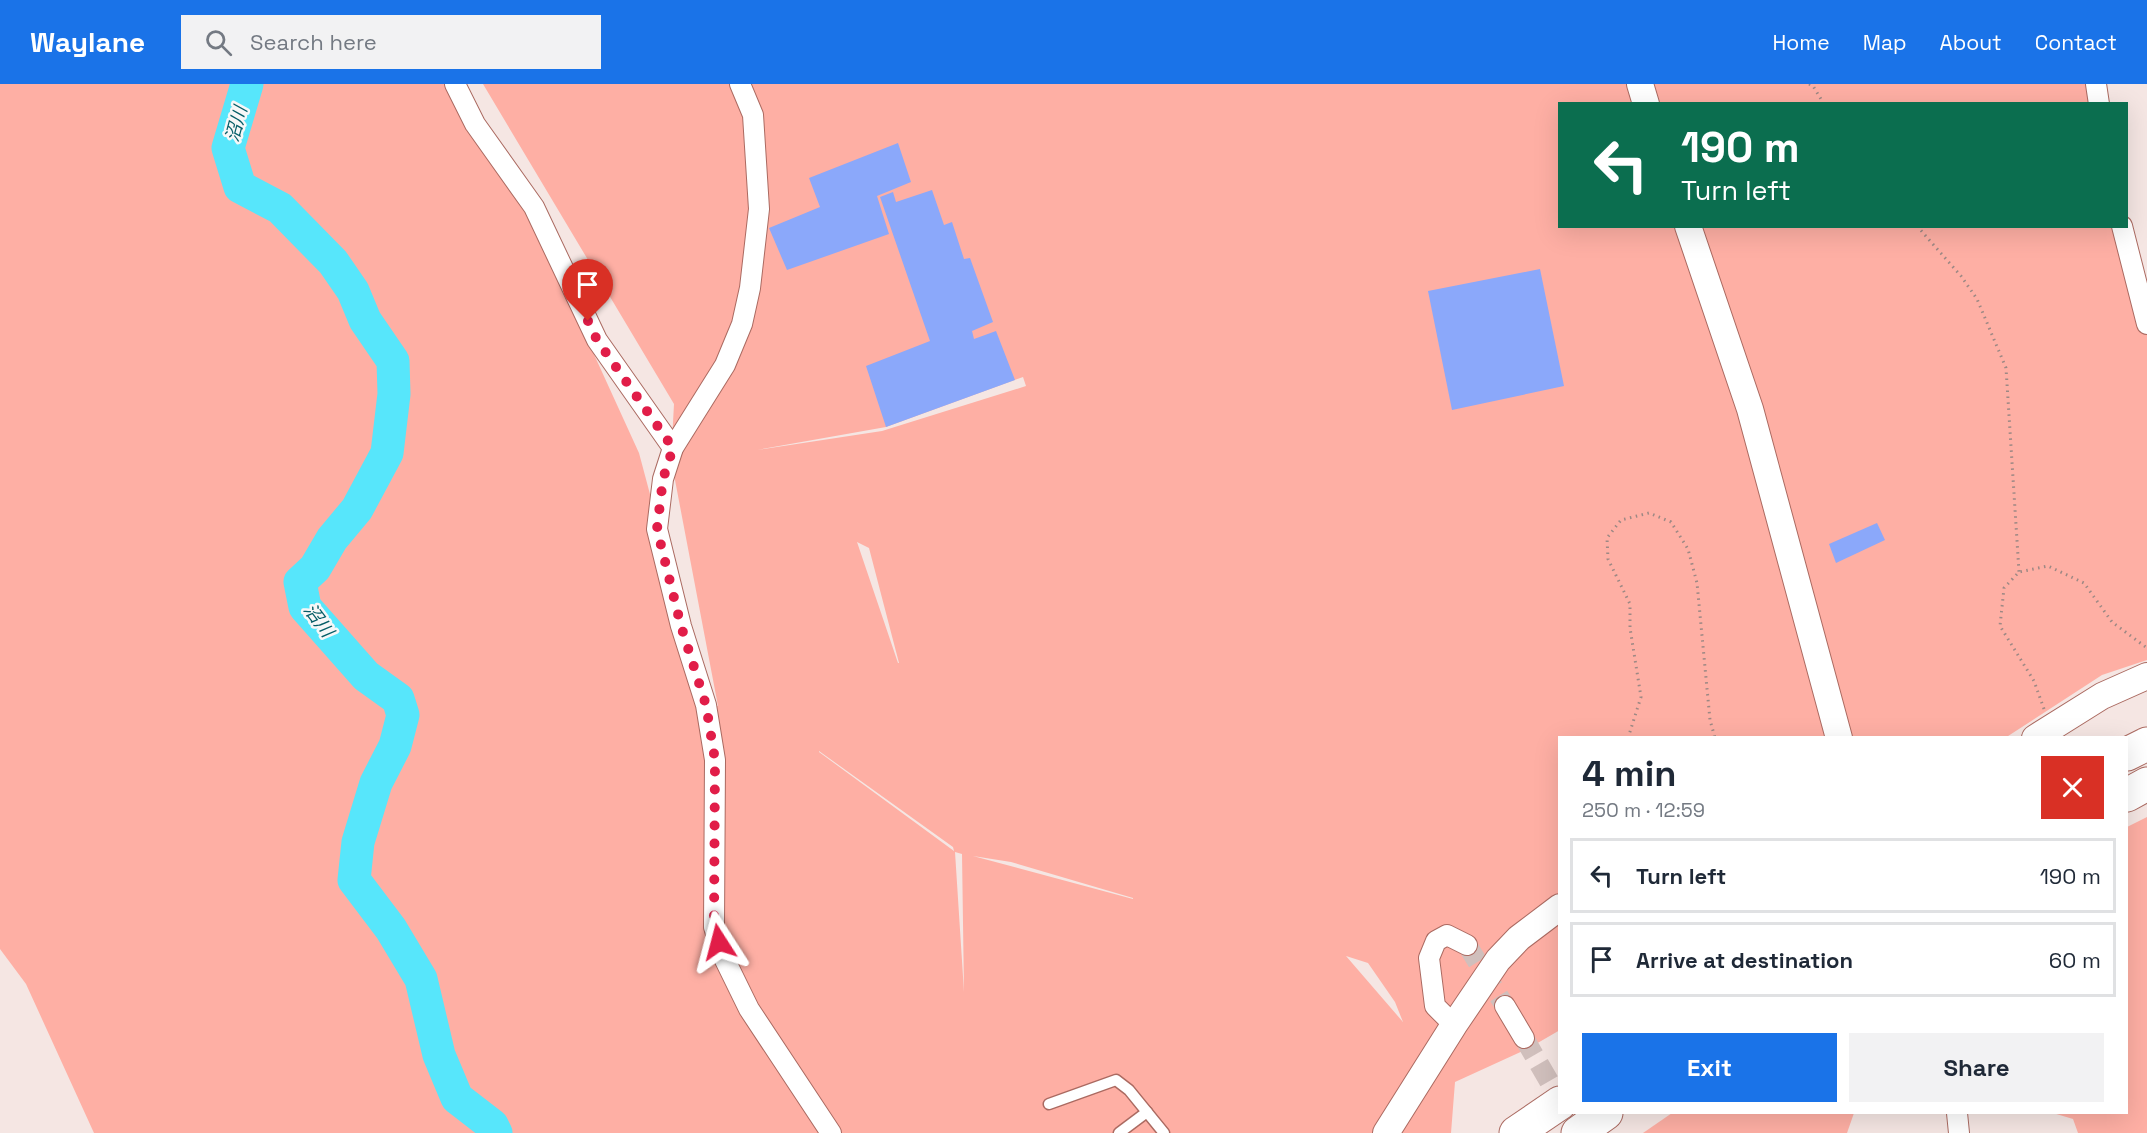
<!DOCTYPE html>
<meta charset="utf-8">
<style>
body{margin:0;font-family:"Space Grotesk","Noto Sans JP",sans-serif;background:#f2f2f3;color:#1f2937;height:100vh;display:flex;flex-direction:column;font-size:22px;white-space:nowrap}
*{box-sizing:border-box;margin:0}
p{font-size:20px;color:#747a83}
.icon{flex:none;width:33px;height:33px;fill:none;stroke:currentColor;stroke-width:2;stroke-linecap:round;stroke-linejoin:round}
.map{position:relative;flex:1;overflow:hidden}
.sheet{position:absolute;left:1558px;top:652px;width:570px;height:378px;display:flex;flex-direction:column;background:#fff;border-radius:0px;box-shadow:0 6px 24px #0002}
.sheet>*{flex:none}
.top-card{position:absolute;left:1558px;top:18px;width:570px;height:126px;border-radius:0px;box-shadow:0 6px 24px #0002;background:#0b6e4f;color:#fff;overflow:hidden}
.pin{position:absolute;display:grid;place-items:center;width:51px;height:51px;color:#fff;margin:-62px -26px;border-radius:50% 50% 50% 0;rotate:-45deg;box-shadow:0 0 6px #0007}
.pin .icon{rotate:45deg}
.me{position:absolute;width:66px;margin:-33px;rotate:351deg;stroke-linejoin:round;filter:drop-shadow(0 0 4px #0008)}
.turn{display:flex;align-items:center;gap:21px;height:126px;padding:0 24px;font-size:27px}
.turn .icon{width:78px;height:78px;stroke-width:2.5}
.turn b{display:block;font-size:42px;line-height:51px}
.round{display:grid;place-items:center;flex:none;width:63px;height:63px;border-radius:0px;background:#f2f2f3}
.summary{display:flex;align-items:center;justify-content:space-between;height:102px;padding:0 24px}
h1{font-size:36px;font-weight:700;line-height:45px}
.primary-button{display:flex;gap:12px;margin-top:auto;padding:12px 24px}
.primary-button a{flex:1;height:69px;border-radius:0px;background:#1a73e8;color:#fff;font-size:24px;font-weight:700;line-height:69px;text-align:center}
.primary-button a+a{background:#f2f2f3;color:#1f2937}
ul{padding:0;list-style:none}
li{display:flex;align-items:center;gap:18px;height:75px;margin:0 12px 9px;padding:0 12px;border:3px solid #e0e1e3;border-radius:0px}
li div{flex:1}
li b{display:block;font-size:22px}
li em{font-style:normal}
header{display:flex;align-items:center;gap:36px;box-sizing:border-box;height:84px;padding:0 30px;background:#1a73e8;color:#fff}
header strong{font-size:28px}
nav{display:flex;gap:33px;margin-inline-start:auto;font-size:21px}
.search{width:420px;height:54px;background:#f2f2f3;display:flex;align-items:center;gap:15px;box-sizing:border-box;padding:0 21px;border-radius:0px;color:#747a83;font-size:22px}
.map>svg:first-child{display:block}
.green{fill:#feafa4;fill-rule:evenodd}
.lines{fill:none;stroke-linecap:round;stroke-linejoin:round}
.river{stroke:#57e6fb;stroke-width:33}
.building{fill:#8ba8fa}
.minor-tunnel{stroke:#d0bfbc;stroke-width:20;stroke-dasharray:20 10;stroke-linecap:butt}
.service-casing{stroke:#ab6a61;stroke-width:13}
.minor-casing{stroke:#ab6a61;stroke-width:22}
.tertiary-casing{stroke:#ab6a61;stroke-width:28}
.motorway-casing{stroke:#ab6a61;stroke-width:35}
.path{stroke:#9d8884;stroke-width:3;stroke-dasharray:1.5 4.5;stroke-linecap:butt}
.service{stroke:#fff;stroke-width:10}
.minor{stroke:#fff;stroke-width:20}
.tertiary{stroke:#fff;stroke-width:26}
.motorway{stroke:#fff;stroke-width:33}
.route{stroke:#e11d48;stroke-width:10;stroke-dasharray:0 18}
.labels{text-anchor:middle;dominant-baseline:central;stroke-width:5;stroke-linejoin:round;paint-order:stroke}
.water-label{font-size:18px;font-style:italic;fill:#055d67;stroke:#f7f7f7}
</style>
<header>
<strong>Waylane</strong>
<div class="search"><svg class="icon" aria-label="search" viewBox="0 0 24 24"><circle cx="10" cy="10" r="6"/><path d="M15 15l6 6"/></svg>Search here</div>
<nav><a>Home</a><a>Map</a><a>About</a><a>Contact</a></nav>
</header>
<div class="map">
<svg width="2147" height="1049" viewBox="0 0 2147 1049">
<rect width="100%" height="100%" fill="#f5e6e3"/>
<g class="green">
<path d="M 0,0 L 446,0 L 534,139 L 639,369 L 706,620 L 718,622 L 671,375 L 674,320 L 483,0 L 2090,0 L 2098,19 L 1560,20 L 1560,142 L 2124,143 L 2147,250 L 2147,576 L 2102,591 L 2005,654 L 1560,654 L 1560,946 L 1529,964 L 1455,998 L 1451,1049 L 94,1049 L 26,900 L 0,865 ZM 1023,293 L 1026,302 L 882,347 L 757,366 L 886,343 ZM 857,458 L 869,464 L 899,579 L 898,579 ZM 819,667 L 953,763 L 954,767 L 819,668 ZM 955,768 L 962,770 L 964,908 ZM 973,772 L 1011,778 L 1133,814 L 1133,815 ZM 1346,872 L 1368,879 L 1395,918 L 1403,938 Z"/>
<polygon points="2147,733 2147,1049 2078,1049 2073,1035 2053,1029 2127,1029 2127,743"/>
<polygon points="1672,1029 1854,1029 1847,1049 1643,1049"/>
</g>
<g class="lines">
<polyline class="river" points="247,0 228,64 240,103 280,124 333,178 353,207 365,236 393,277 394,310 387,369 357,425 332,455 315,484 300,498 305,523 366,592 398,615 403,631 395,662 376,699 358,758 354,796 391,845 421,895 439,971 457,1014 492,1041 496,1049"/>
</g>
<g class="building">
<polygon points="898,59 911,98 877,112 889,150 787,186 769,144 820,123 809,94"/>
<polygon points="932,106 944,141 952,138 964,175 970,174 993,238 972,247 974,255 996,247 1015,296 886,343 866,282 930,257 880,113 893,108 896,118"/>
<polygon points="1540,185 1564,302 1452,326 1428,207"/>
<polygon points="1877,439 1885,456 1836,479 1829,460"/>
</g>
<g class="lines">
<g class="minor-tunnel">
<polyline points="1467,861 1505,922"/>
<polyline points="1524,954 1560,1016"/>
</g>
<defs>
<g id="service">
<polyline points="1049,1020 1116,996 1129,1006 1164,1049"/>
<polyline points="1119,1049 1147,1028"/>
</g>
<g id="minor">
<polyline points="455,0 475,40 534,123 597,256 673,364"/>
<polyline points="740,0 753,31 759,125 750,204 742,240 725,281 673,364 663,395 657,445 681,542 706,621 715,676 714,843 724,874 749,925 831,1049"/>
<polyline points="2096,0 2099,20"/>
<polyline points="2122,142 2147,240"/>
<polyline points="1505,922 1524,954"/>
<polyline points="1454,941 1435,922 1429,874 1436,857 1447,851 1467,861"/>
<polyline points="1957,1029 1959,1049"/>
</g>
<g id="tertiary">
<polyline points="1640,0 1646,20"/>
<polyline points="1688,142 1750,325 1839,654"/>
<polyline points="2035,654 2102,612 2147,592"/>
<polyline points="1386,1049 1454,941 1498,876 1519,854 1560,823"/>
</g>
<g id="motorway">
<polyline points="2127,670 2147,660"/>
<polyline points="2127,711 2147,700"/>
<polyline points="1516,1049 1560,1019"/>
<polyline points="1578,1049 1606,1029"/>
</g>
</defs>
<use href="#service" class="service-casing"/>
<use href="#minor" class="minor-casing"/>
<use href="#tertiary" class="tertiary-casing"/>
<use href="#motorway" class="motorway-casing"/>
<g class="path">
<polyline points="1809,0 1813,2 1824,20"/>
<polyline points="1917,142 1961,192 1977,215 2006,284 2019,488"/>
<polyline points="2044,625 2034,597 2000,542 2004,504 2019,488 2048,482 2084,499 2112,538 2147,564"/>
<polyline points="1628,654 1641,613 1630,544 1630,520 1608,475 1607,454 1621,436 1649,429 1671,438 1688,465 1697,499 1710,636 1715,654"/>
</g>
<use href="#service" class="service"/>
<use href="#minor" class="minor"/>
<use href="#tertiary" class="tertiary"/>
<use href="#motorway" class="motorway"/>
</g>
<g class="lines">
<polyline class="route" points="588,237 597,256 673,364 663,395 657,445 681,542 706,621 715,676 714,843 719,858"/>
</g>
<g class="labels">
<g class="water-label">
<text transform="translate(236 40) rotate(-75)">沼川</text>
<text transform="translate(319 536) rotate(53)">沼川</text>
</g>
</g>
</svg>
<div class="pin" style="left:588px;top:237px;background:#d93025"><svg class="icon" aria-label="arrive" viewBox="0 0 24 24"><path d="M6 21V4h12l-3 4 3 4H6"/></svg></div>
<svg class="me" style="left:719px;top:858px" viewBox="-20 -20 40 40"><path d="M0-17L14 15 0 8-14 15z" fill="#e11d48" stroke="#fff" stroke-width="4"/></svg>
<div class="top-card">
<div class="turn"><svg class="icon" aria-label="left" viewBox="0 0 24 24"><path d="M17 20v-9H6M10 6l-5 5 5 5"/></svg><div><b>190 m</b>Turn left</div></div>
</div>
<section class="sheet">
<div class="summary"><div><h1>4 min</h1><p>250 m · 12:59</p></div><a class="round" style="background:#d93025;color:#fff"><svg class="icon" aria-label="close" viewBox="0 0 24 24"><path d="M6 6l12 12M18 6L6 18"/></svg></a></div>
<ul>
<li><svg class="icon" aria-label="left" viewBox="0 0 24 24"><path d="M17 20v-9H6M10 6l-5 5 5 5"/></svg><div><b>Turn left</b></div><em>190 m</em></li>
<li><svg class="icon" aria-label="arrive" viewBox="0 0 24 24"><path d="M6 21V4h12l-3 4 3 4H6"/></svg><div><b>Arrive at destination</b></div><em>60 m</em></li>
</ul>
<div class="primary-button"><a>Exit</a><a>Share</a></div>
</section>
</div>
